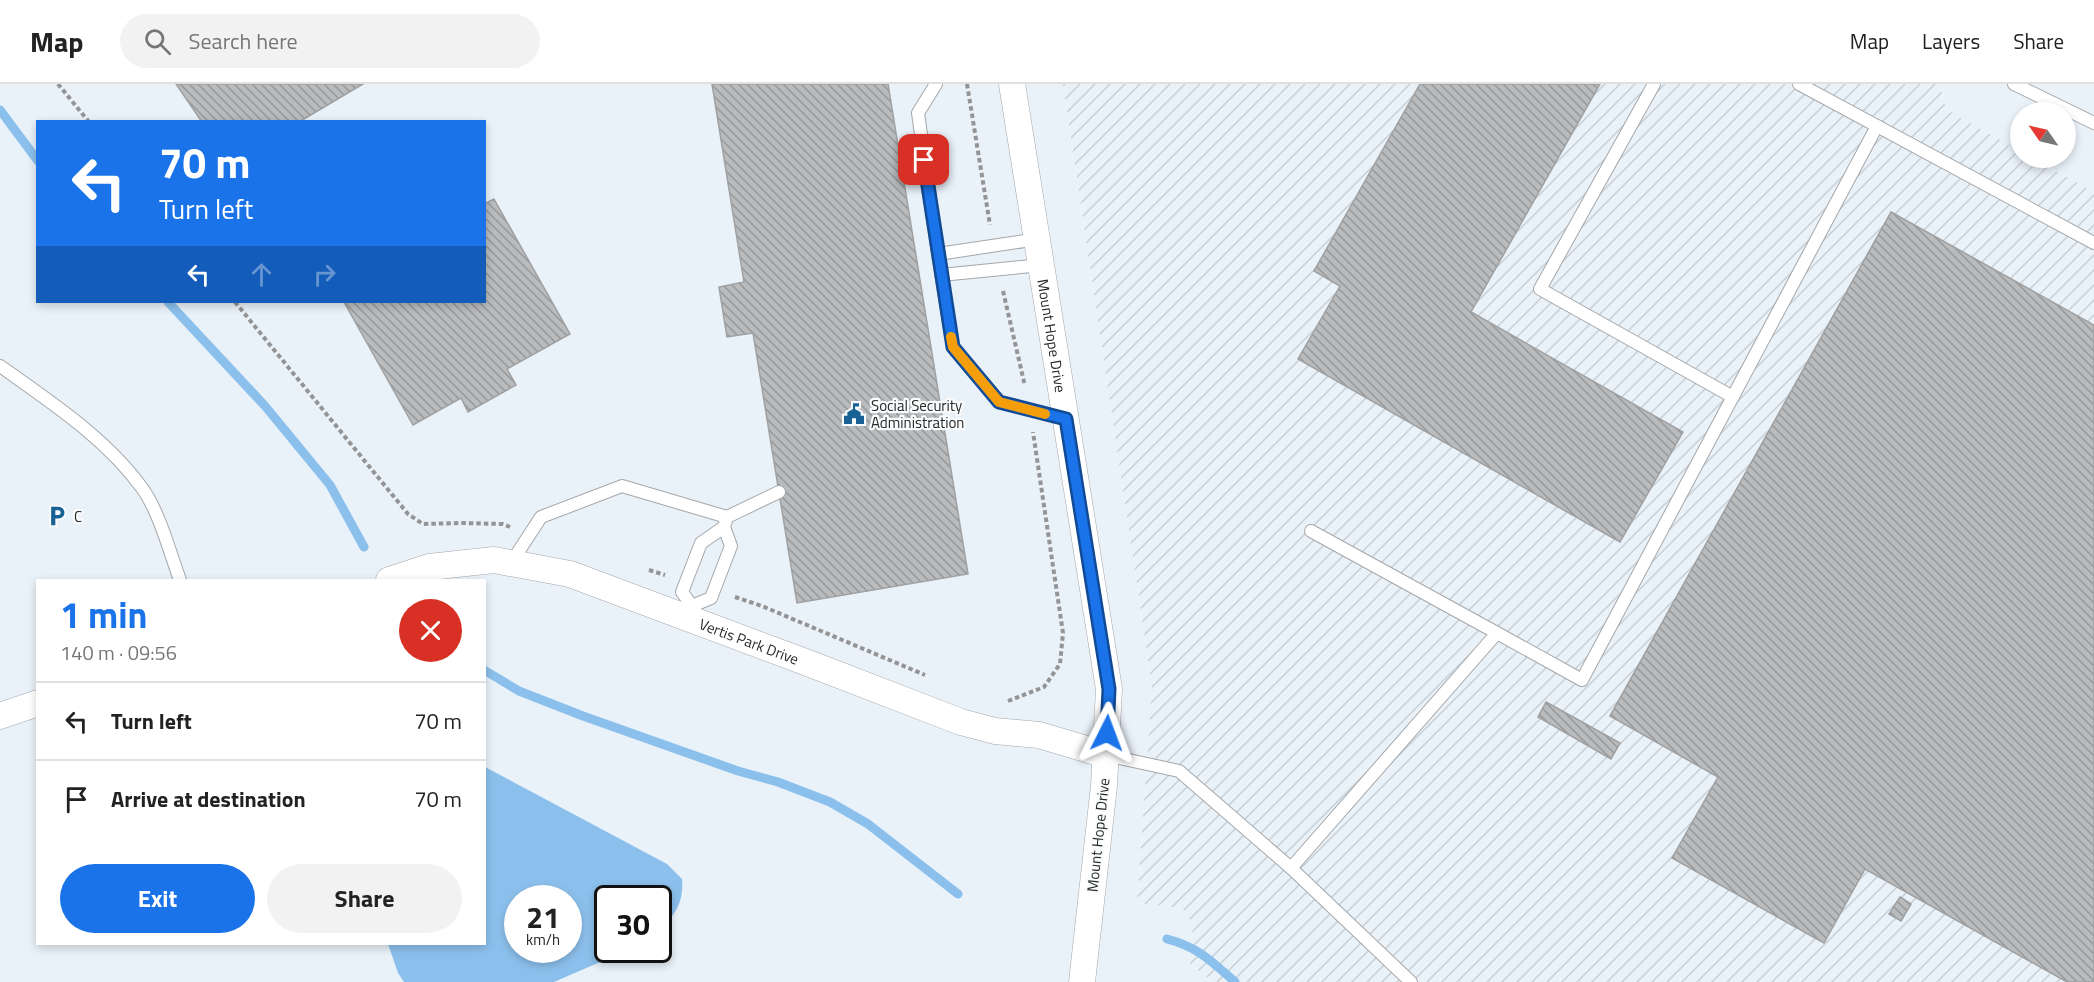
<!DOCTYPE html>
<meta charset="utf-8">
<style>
body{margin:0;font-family:"Titillium Web",sans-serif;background:#f2f2f2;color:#222;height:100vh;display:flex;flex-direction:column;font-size:22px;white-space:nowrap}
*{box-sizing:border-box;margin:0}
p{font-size:20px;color:#767676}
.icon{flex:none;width:33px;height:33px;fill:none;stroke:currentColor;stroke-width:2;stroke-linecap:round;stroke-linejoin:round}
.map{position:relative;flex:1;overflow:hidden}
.sheet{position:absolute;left:36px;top:495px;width:450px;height:366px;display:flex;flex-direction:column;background:#fff;border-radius:0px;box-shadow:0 3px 9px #0003}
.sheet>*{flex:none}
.hud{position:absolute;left:36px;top:36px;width:450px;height:183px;border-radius:0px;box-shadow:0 3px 9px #0003;background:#1a73e8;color:#fff;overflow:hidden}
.needle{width:39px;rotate:304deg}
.buttons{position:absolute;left:2010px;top:18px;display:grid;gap:12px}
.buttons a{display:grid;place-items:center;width:66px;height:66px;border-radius:50%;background:#fff;box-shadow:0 3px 9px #0003;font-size:30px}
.speed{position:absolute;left:504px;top:801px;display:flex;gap:12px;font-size:30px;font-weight:700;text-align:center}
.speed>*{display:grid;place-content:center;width:78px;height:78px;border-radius:50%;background:#fff;box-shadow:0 3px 9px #0003;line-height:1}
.speed small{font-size:15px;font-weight:400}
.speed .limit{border:3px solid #111;border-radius:9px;background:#fff;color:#111}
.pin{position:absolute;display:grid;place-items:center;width:51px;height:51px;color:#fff;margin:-26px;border-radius:12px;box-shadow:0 3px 9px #0006}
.me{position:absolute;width:66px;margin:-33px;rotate:3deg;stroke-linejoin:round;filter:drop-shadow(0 0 4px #0008)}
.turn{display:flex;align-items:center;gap:21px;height:126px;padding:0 24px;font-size:27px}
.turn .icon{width:78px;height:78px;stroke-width:2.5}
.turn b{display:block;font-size:42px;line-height:51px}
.lanes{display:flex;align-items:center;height:57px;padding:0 24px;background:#0003;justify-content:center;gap:30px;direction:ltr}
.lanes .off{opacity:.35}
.round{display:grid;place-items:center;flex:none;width:63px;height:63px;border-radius:32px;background:#f2f2f2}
.headline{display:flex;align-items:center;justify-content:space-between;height:102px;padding:0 24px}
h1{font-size:36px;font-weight:700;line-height:45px;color:#1a73e8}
.action{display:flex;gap:12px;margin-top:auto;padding:12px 24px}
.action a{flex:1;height:69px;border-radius:36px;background:#1a73e8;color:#fff;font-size:24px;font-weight:700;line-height:69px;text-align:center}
.action a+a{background:#f2f2f2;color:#222}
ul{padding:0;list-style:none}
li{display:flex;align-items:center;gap:18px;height:78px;padding:0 24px;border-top:2px solid #e0e0e0}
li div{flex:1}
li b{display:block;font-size:22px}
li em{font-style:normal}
header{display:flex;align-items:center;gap:36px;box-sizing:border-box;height:84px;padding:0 30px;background:#fff;border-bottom:2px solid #e0e0e0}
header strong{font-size:28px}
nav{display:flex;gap:33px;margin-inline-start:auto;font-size:21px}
.search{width:420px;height:54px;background:#f2f2f2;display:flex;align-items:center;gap:15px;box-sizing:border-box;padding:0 21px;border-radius:33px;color:#767676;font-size:22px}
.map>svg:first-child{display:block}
.built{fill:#e9f1f9;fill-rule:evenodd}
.industrial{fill:url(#industrial-furrows)}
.water{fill:#8cc0ec;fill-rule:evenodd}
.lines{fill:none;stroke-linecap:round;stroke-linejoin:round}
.stream{stroke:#8cc0ec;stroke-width:9}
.building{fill:url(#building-back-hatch);stroke:#9ea0a1;stroke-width:1.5}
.service-casing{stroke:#a5a7a9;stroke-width:14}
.minor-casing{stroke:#a5a7a9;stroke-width:27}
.path{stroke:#939495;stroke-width:4;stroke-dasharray:4.5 3;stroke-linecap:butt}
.service{stroke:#fff;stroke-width:12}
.minor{stroke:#fff;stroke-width:26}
.route-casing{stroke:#114b97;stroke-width:15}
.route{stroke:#1a73e8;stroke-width:10}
.slow{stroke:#f59e0b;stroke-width:10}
.labels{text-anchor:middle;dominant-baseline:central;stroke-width:4.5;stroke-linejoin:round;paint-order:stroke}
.street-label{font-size:15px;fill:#272828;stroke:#f9fbfd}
.poi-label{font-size:15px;fill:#272828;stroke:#f9fbfd;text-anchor:start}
</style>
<header>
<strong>Map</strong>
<div class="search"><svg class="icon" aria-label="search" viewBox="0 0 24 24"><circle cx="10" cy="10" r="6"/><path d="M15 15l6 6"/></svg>Search here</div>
<nav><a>Map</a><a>Layers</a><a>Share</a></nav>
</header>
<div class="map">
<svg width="2094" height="898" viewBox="0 0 2094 898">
<defs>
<pattern id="industrial-furrows" width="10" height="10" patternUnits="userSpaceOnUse" patternTransform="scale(1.5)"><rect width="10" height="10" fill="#e9f1f9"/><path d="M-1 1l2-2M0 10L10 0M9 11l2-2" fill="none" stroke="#c8cfd5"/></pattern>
<pattern id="building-back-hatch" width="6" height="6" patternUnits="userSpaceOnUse" patternTransform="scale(1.5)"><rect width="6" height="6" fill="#babbbd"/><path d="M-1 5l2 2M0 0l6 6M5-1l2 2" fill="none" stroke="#97989a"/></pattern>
</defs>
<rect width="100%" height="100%" fill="#f9fbfd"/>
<g class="built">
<path d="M 0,0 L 1063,0 L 1152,602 L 1137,819 L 1182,824 L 1193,840 L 1190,880 L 1213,898 L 0,898 ZM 38,38 L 484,38 L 484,218 L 38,218 ZM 38,496 L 484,496 L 484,860 L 38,860 ZM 518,814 L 568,814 L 568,866 L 518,866 ZM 608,814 L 658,814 L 658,866 L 608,866 Z"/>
<polygon points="1939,0 2094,0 2094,108 2032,74 2066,74 2066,28 2020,28 2020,67 1947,26"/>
</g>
<polygon class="industrial" points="1063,0 1939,0 1947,26 2020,67 2020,74 2032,74 2094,108 2094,898 1213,898 1190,880 1193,840 1182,824 1137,819 1152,602"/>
<path class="water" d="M 485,683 L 667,780 L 682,795 C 684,819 675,831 659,847 L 658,814 L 608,814 L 608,866 L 628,866 L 554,898 L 404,898 L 398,889 L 388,860 L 484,860 ZM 518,814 L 568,814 L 568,866 L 518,866 Z"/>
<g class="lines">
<g class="stream">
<polyline points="0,26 38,77"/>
<polyline points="168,218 265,322 330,401 364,463"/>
<polyline points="484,586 519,607 583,632 738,687 778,698 830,718 868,740 958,810"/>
<path d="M 1167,855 C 1198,863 1211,877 1235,898"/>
</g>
</g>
<g class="building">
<polygon points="176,0 363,0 299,38 202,38"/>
<polygon points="712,0 888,0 968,490 797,519 753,249 727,253 719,203 744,198"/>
<polygon points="1420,0 1600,0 1471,228 1683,348 1620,458 1298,275 1340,202 1314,187"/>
<polygon points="494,115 570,250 507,285 516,301 468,328 461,314 413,341 344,218 484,218 484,120"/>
<polygon points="1891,128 2094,241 2094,898 2067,898 1865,785 1824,859 1672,774 1718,693 1610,632"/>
<polygon points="1546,618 1620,659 1611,675 1538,633"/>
<polygon points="1900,813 1911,820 1901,837 1889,830"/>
</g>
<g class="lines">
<defs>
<g id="service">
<polyline points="936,0 918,29 938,170 953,263 999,318 1066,335"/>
<polyline points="1654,0 1540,205 1733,313"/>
<polyline points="1799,0 2094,159"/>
<polyline points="2014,0 2094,39"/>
<polyline points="938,170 1038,155"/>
<polyline points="941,191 1042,181"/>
<path d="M 0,282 C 49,317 106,354 142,404 C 159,427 170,469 180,496"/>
<polyline points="1311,447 1497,549"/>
<polyline points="511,479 541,433 622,402 727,433 779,408"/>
<polyline points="692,522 711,514 731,462 724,443 727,433"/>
<polyline points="692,522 682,508 701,459 724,443"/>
<polyline points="1106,671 1179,687 1291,784 1411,898"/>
<polyline points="1291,784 1497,549 1582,596 1877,42"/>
</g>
<g id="minor">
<path id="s1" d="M 1012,0 L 1109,605 L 1104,702 L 1082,898"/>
<path id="s2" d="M 389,496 L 429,483 L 494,476 L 570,490 L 808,579 L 961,638 L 995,647 L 1039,651 L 1106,671"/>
<polyline points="0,632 38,619"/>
</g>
</defs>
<use href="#service" class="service-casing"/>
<use href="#minor" class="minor-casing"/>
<g class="path">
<polyline points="58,0 89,38"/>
<polyline points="967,0 990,141"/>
<polyline points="1003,207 1025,302"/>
<polyline points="235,218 408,430 423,440 463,439 503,440 510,443"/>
<polyline points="649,486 665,491"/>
<polyline points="735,513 762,522 925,591"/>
<polyline points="1008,617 1044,603 1060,580 1063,549 1033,348"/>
</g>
<use href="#service" class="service"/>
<use href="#minor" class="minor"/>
</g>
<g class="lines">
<defs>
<polyline id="route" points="924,76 953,263 999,318 1066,335 1109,605 1107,649"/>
</defs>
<use href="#route" class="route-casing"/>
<use href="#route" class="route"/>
<polyline class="slow" points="951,253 953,263 999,318 1045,330"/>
</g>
<defs>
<symbol id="civic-bare" viewBox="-9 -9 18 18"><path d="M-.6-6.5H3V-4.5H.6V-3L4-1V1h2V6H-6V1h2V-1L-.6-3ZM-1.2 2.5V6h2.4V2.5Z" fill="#186195" stroke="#f9fbfd" stroke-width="2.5" paint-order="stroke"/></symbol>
<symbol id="parking-bare" viewBox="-9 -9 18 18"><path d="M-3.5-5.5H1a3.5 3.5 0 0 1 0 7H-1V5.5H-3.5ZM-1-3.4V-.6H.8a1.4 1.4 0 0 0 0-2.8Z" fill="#186195" stroke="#f9fbfd" stroke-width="2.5" paint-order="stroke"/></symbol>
</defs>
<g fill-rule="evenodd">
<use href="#civic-bare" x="839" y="315" width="30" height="30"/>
<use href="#parking-bare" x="42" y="417" width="30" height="30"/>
</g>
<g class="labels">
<g class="street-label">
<text stroke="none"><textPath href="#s1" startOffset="255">Mount Hope Drive</textPath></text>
<text stroke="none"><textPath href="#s2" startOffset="376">Vertis Park Drive</textPath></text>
<text transform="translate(1098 751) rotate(-84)">Mount Hope Drive</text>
</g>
<g class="poi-label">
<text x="871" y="321">Social Security<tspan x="871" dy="17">Administration</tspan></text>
<text x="74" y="432">C</text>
</g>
</g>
</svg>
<div class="buttons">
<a><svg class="needle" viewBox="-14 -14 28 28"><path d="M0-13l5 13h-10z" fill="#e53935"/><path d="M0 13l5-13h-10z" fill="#767676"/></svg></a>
</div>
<div class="speed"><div>21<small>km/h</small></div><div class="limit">30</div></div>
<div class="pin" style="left:924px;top:76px;background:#d93025"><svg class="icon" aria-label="arrive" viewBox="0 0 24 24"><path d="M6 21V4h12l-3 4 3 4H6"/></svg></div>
<svg class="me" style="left:1107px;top:649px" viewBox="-20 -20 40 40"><path d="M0-17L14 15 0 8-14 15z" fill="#1a73e8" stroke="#fff" stroke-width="4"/></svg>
<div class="hud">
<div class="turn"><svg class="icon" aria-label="left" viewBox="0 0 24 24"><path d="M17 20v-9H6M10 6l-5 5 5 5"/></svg><div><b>70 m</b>Turn left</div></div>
<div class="lanes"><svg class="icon" aria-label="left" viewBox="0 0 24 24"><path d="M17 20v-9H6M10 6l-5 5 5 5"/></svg><svg class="icon off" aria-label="ahead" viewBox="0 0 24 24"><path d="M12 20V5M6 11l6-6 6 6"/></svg><svg class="icon off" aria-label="right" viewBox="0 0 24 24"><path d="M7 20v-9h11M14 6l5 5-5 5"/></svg></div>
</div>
<section class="sheet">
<div class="headline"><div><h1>1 min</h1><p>140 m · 09:56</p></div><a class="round" style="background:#d93025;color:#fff"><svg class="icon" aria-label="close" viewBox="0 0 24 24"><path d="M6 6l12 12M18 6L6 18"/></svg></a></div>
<ul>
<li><svg class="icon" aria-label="left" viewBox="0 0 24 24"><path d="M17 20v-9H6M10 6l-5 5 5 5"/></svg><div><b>Turn left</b></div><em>70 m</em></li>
<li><svg class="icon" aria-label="arrive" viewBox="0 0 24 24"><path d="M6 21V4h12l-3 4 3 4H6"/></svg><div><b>Arrive at destination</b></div><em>70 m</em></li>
</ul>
<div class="action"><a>Exit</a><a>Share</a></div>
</section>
</div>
